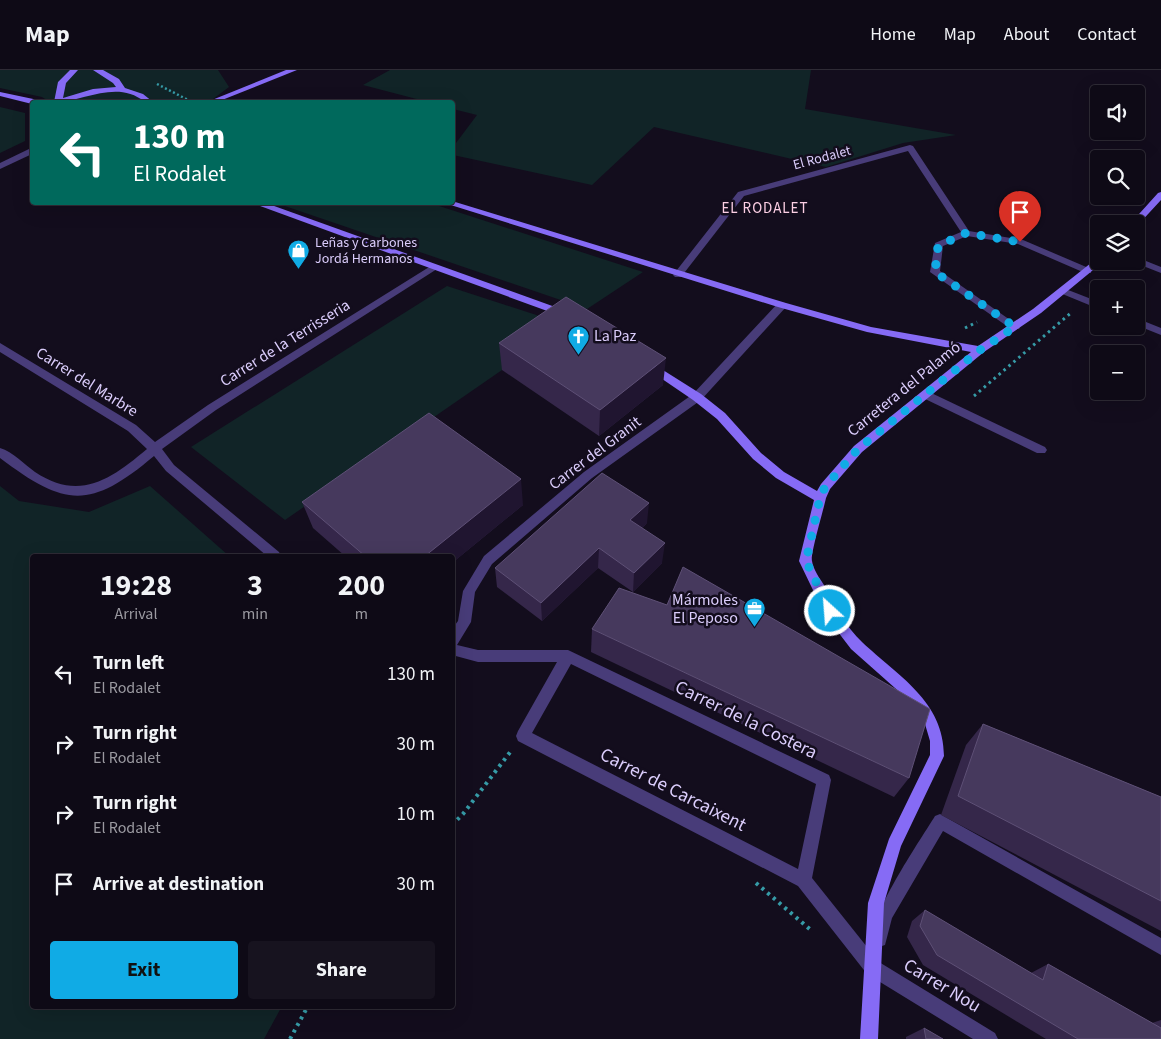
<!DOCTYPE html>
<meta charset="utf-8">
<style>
body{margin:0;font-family:"Source Sans 3",sans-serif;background:#17131f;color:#f1f3f6;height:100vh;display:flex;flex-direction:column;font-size:19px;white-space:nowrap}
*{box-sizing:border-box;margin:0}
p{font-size:16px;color:#9b9aa1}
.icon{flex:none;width:28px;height:28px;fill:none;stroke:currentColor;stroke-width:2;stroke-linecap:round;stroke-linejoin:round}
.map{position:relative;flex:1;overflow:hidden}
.details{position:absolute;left:30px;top:484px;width:425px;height:455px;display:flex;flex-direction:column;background:#0e0a16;border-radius:5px;box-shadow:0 5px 20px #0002,0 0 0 1px #2e2b35}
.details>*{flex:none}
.banner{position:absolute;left:30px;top:30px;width:425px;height:105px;border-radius:5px;box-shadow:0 5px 20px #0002,0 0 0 1px #2e2b35;background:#00695c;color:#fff;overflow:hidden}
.buttons{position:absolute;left:1090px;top:15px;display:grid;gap:10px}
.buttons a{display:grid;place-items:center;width:55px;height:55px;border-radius:5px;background:#0e0a16;box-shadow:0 5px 20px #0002,0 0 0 1px #2e2b35;font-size:25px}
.pin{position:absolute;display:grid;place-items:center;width:42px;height:42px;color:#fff;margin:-51px -21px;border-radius:50% 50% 50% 0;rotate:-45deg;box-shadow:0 0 5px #0007}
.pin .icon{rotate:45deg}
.me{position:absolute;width:55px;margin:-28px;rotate:334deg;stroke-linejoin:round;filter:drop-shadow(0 0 4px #0008)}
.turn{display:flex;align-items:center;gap:18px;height:105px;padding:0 20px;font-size:22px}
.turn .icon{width:65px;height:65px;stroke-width:2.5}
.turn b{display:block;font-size:35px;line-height:42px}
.eta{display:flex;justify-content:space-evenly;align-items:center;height:85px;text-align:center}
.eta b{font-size:30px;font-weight:700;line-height:35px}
.action{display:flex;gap:10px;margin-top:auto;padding:10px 20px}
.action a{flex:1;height:58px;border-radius:5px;background:#10abe5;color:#111;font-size:20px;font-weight:700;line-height:58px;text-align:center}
.action a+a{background:#17131f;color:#f1f3f6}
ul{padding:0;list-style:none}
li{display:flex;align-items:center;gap:15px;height:70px;padding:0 20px}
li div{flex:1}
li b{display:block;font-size:19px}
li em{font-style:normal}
header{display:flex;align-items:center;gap:30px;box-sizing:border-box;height:70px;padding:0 25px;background:#0e0a16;border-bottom:1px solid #2e2b35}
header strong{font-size:24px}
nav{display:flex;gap:28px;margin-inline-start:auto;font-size:18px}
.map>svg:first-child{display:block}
.green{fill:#112427}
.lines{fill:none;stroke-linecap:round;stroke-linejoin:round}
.path-far2{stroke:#369ba7;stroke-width:2.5;stroke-dasharray:2 2.5;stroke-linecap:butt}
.path-far1{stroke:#369ba7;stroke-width:3;stroke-dasharray:2.5 4;stroke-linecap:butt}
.path{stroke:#369ba7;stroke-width:4;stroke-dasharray:3 4.5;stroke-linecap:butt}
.lane{fill:#483c79;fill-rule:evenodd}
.street{fill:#483c79;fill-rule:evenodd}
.secondary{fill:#866bf5;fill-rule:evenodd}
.wall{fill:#35274a}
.shaded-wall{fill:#201530}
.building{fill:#46395d;stroke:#5e5076}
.route{stroke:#10abe5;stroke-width:9;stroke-dasharray:0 16.2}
.labels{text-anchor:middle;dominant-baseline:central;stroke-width:5;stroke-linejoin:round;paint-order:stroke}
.far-street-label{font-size:14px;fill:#dbcdfc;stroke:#130d1d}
.far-poi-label{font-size:14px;fill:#dbcdfc;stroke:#130d1d;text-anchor:start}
.far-neighbourhood-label{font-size:15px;letter-spacing:1px;fill:#fccfe4;stroke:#130d1d}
.poi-label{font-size:16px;fill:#dbcdfc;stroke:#130d1d;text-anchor:start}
.street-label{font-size:16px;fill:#dbcdfc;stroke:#130d1d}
.near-street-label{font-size:19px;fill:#dbcdfc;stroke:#130d1d}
</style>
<header>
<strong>Map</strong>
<nav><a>Home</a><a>Map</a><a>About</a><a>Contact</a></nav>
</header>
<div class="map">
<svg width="1161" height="969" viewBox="0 0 1161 969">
<rect width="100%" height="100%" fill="#130d1d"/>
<g class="green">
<polygon points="0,0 218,0 229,17 209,32 50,32 42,27 0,18"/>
<polygon points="390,0 811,0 805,39 956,65 903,73 826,97 654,57 592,115 453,85 453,77 477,45 453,39 452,32 428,32 363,15"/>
<polygon points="0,37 25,43 25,71 0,83"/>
<polygon points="276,133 430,133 643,202 587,239"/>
<polygon points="447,216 567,255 285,450 191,377"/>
<polygon points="0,416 19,431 89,442 150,416 229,486 32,486 32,936 282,936 264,969 0,969"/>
</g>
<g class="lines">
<polyline class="path-far2" points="157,14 192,32"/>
<g class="path-far1">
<polyline points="965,258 977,252"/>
<polyline points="974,326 1072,242"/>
</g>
<g class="path">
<polyline points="452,755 463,744 511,681"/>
<polyline points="756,813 812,861"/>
<polyline points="290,969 308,936"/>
</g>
<polygon class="lane" points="925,320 1045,377 1047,380 1045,383 1037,383 921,327 920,324"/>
<g class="street">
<polygon points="910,75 913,76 969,161 1023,170 1091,199 1091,203 1085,203 1018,174 967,166 943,176 940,201 1020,257 1019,259 1011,259 930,202 935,173 961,162 908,81 744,126 681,207 675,207 673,205 738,122"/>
<polygon points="29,79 32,79 32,84 0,99 0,93"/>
<polygon points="1136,187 1161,197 1161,203 1133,192 1136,191"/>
<path d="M 434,194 L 439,197 L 437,199 L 216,340 L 162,379 L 174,395 L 279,482 L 281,486 L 267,486 L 166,401 L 154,386 C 90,440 65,437 0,388 L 0,378 C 13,382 24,394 35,402 C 80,432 111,409 147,379 L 128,361 L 0,282 L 0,273 L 136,355 L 155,372 L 208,335 Z"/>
<polygon points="1063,218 1099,232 1099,239 1060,223 1060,219"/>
<path d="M 782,232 L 787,235 L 786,237 L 701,330 L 592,408 L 492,494 L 475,522 L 471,552 L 457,575 L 478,580 L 568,580 L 829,705 L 831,710 L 812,808 L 879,892 L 995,963 L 998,969 L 973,969 L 867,904 L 798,816 L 518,671 L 516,666 L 518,661 L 557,592 L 478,592 L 452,585 L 452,559 L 458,551 L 463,521 L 484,486 L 584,402 L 693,324 L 778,233 ZM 571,594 L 816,714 L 798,799 L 532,663 Z"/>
<polygon points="1136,248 1161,258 1161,265 1136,255"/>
<path d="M 940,744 L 1161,868 L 1161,885 L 943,761 L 892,848 L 885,875 L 879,877 L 873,875 C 864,852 921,769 935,746 Z"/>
</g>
<g class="secondary">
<path d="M 70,0 L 78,0 L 66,13 L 63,28 L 93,19 L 116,17 L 113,13 L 93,0 L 103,0 L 119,9 L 125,18 L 143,24 L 153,32 L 145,32 C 116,9 85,32 54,32 L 58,12 Z"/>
<polygon points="286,0 297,0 217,32 207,32"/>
<polygon points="0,22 38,30 39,32 32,34 0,26"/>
<polygon points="1161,122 1161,130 1137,156 1136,154 1130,154 1158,123"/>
<path d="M 452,131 L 786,233 L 871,257 L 978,276 L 1033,239 L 1096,189 L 1099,188 L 1099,191 L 1104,191 L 1041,243 L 984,282 L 862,382 L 830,419 L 826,428 C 824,438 810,485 812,491 C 813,499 820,509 824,515 C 834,535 846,557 862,572 C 898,606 944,631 944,686 L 901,776 L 884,833 L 878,969 L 860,969 L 868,833 L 889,769 L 930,685 L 930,671 L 925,654 L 916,640 L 904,626 L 851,579 L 825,545 L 799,491 L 814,430 L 776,408 L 753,389 L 717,349 L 693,330 L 646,298 L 651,294 L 655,295 L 701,324 L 725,343 L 761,383 L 784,402 L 817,421 L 821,414 L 854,376 L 971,282 L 867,262 L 778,237 L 441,132 Z"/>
<polygon points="249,132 263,132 569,242 570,244 565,247 561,246"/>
</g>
</g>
<g class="wall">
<polygon points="499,273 663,315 599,366 502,300"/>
<polygon points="302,432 523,435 452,493 452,486 345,486 313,458"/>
<polygon points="647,453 642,458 662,493 633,522 598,498 542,551 497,517 495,498"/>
<polygon points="592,559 909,708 894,727 591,582"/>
<polygon points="983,654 1161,727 1161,861 941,745 966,675"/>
<polygon points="925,840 1031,903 1048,894 1152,953 1161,950 1161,969 1046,969 923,895 907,867 912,851"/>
<polygon points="924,958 943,969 906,969 906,967"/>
</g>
<g class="shaded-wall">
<polygon points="666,288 663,315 599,366 600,340"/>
<polygon points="521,409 523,435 452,493 452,486 425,486"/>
<polygon points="649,433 647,453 629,470 630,450"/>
<polygon points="665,473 662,493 633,522 634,503"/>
<polygon points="599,478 598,498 542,551 541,533"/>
</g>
<g class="building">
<polygon points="566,227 666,288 600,340 499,273"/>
<polygon points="429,343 521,409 425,486 365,486 302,432"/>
<polygon points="602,403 649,433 630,450 665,473 634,503 599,478 541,533 495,498"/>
<polygon points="683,497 930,639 909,708 592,559 619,518 667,535"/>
<polygon points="983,654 1161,727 1161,831 958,726"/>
<polygon points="925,840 1043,910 1048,894 1161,958 1161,969 1078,969 937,885 920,856"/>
<polygon points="924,958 943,969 926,969"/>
</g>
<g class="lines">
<polyline class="route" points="830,541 806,491 820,428 825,417 858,379 980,280 1015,257 935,202 938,176 966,163 1020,172"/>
</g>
<defs>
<symbol id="shop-pin" viewBox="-11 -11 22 30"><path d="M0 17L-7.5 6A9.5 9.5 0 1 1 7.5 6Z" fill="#10abe5" stroke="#130d1d"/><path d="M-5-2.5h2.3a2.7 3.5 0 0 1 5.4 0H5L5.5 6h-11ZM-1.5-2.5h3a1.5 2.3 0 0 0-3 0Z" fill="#fff"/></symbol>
<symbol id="church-pin" viewBox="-11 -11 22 30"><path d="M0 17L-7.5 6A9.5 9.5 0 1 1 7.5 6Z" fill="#10abe5" stroke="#130d1d"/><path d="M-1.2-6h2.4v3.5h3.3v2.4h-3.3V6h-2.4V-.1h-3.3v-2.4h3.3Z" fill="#fff"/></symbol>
<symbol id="office-pin" viewBox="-11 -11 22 30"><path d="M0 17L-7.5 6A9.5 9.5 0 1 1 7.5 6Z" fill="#10abe5" stroke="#130d1d"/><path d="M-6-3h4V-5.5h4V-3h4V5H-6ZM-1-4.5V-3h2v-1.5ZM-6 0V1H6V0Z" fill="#fff"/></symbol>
</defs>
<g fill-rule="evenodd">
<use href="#shop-pin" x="286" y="168" width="25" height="34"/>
<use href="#church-pin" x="566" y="254" width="25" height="34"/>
<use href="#office-pin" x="742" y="526" width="25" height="34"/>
</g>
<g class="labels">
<g class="far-street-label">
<text transform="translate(822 88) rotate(-15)">El Rodalet</text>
</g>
<g class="far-poi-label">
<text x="315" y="173">Leñas y Carbones<tspan x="315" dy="16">Jordá Hermanos</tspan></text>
</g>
<g class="far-neighbourhood-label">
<text x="765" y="138">EL RODALET</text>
</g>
<g class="poi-label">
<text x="594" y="266">La Paz</text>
<text x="738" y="530" text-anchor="end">Mármoles<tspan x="738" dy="18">El Peposo</tspan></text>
</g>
<g class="street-label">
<text transform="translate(285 273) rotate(-32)">Carrer de la Terrisseria</text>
<text transform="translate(87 312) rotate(32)">Carrer del Marbre</text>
<text transform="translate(904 319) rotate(-39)">Carretera del Palamó</text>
<text transform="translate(595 383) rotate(-37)">Carrer del Granit</text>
</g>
<g class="near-street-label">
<text transform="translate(746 650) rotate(26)">Carrer de la Costera</text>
<text transform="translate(673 720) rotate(27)">Carrer de Carcaixent</text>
<text transform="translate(942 916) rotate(31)">Carrer Nou</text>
</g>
</g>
</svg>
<div class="buttons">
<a><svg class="icon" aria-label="sound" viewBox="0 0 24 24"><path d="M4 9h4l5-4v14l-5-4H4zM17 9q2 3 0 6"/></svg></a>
<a><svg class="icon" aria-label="search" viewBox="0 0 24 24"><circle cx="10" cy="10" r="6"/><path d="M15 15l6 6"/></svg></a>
<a><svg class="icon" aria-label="layers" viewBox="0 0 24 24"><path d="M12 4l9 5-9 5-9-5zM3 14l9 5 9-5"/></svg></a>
<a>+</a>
<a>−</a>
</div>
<div class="pin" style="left:1020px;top:172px;background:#d93025"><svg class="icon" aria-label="arrive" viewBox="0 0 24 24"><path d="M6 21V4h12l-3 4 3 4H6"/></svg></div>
<svg class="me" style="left:830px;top:541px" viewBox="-20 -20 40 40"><circle r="17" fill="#10abe5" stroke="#fff" stroke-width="3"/><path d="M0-11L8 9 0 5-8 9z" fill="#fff"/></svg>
<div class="banner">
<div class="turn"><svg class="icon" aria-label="left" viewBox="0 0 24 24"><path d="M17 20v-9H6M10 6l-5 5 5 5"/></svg><div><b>130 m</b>El Rodalet</div></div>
</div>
<section class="details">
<div class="eta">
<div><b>19:28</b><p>Arrival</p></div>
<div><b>3</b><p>min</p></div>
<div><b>200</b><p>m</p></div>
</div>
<ul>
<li><svg class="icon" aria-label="left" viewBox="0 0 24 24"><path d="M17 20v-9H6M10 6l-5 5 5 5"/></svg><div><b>Turn left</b><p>El Rodalet</p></div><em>130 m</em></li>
<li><svg class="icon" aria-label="right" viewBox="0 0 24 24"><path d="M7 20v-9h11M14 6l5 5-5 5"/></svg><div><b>Turn right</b><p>El Rodalet</p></div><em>30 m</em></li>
<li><svg class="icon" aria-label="right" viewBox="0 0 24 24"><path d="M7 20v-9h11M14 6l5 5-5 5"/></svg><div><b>Turn right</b><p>El Rodalet</p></div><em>10 m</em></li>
<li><svg class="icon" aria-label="arrive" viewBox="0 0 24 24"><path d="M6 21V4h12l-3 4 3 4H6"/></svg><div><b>Arrive at destination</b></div><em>30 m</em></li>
</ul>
<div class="action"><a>Exit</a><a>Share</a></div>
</section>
</div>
